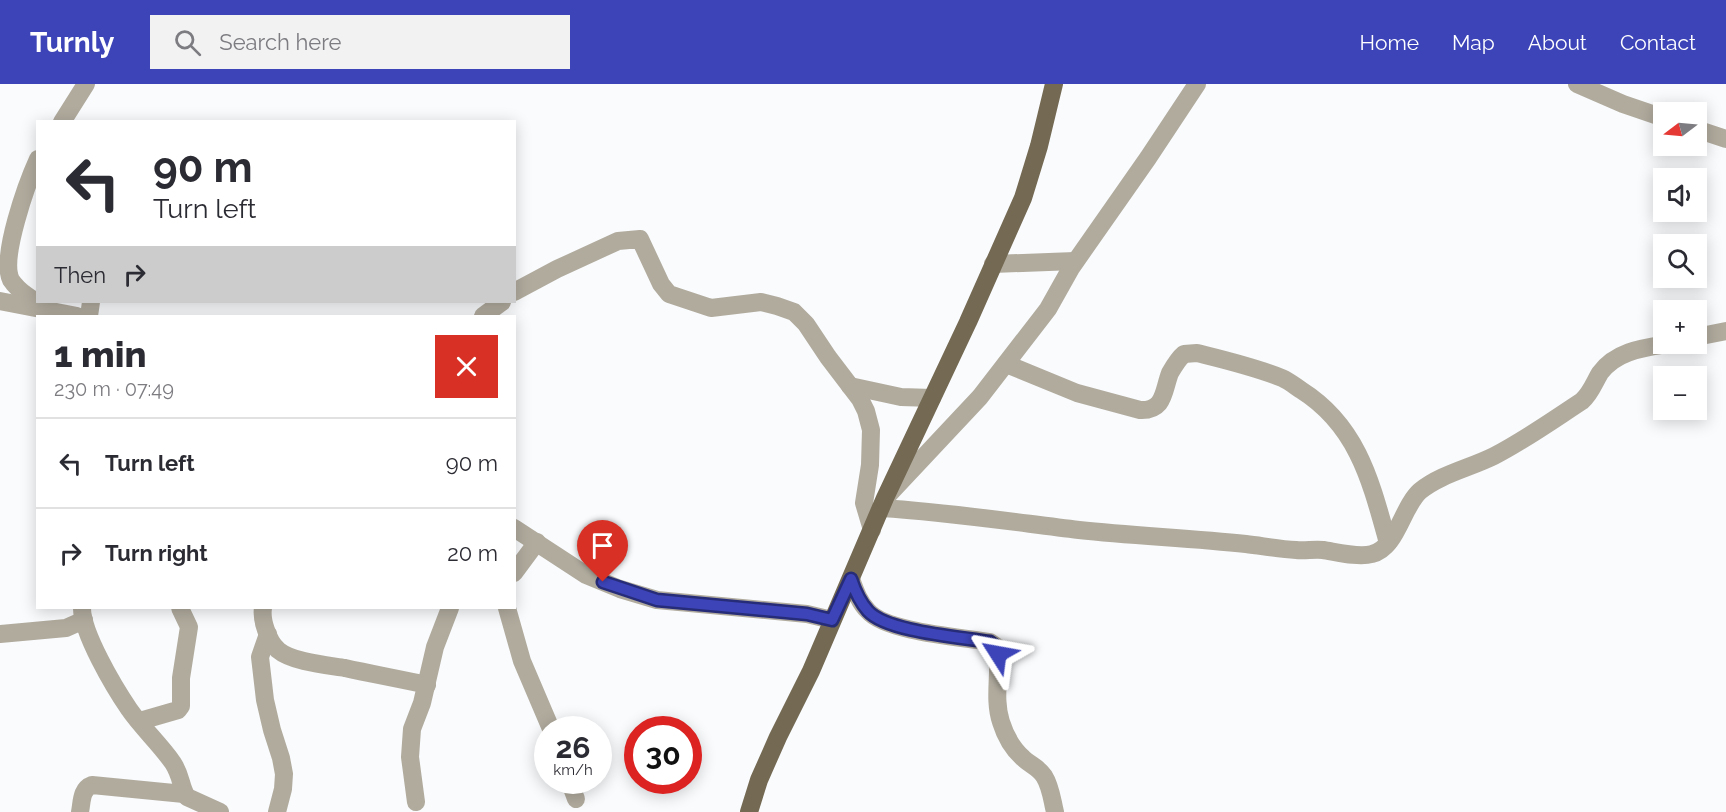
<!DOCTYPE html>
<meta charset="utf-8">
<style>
body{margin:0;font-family:Raleway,sans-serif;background:#f2f2f3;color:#2b2b33;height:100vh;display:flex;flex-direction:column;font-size:22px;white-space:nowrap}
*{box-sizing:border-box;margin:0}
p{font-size:20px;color:#7c7c81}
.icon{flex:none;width:33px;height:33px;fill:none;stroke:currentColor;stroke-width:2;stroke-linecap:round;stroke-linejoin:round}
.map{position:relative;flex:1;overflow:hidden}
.drawer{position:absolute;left:36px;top:231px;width:480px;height:294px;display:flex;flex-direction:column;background:#fff;border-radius:0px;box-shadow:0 3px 15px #0003}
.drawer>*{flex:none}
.top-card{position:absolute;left:36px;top:36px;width:480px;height:183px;border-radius:0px;box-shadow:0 3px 15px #0003;background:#fff;color:#2b2b33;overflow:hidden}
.needle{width:39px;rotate:254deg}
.fabs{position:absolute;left:1653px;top:18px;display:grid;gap:12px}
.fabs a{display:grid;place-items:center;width:54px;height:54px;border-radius:0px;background:#fff;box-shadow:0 3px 15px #0003;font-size:30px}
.speed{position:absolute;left:534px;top:632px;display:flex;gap:12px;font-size:30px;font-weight:700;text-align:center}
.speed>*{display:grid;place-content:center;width:78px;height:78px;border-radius:50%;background:#fff;box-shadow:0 3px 15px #0003;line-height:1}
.speed small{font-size:15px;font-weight:400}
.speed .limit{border:9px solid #d22;background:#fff;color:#111}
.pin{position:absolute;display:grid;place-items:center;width:51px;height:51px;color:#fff;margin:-62px -26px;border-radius:50% 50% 50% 0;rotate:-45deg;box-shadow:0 0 6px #0007}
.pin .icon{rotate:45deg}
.me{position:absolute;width:66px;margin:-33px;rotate:304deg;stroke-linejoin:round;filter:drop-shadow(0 0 4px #0008)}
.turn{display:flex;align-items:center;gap:21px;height:126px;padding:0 18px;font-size:27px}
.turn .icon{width:78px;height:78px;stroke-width:2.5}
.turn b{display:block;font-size:42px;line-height:51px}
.then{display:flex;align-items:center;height:57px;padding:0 18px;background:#0003;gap:12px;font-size:22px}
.round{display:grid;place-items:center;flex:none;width:63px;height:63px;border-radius:0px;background:#f2f2f3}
.head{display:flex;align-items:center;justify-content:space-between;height:102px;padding:0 18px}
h1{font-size:36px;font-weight:800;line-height:45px}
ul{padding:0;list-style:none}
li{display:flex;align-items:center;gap:18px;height:90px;padding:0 18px;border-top:2px solid #e1e1e2}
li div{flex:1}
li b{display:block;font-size:22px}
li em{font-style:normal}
header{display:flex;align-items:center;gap:36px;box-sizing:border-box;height:84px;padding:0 30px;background:#3c44b8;color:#fff}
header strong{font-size:28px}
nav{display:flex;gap:33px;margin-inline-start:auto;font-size:21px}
.search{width:420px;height:54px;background:#f2f2f3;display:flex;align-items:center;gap:15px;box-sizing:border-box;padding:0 21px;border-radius:0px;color:#7c7c81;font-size:22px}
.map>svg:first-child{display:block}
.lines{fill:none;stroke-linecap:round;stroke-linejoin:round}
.minor{stroke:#b1ab9e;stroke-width:18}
.major{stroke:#746952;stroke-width:18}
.route-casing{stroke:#272c78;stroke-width:15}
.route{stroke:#3c44b8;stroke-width:10}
</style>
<header>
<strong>Turnly</strong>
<div class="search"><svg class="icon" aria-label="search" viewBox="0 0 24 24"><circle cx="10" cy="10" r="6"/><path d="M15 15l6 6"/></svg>Search here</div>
<nav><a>Home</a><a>Map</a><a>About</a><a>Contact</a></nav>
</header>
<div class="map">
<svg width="1726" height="728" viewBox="0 0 1726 728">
<rect width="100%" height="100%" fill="#f9fbfd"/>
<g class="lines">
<g class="minor">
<polyline points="1577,0 1623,20 1664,34"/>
<polyline points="62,38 86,0"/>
<polyline points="1696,45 1726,55"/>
<path d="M 38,75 C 27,99 0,174 11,196 C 22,212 41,220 56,230"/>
<polyline points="993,180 1075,177"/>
<polyline points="514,208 557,185 618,157 640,155 661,200 669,210 711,224 761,218 777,222 794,228 806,240 828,273 860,315 866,327 871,346 870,381 864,419 872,446"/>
<polyline points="0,217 77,232"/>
<polyline points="89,232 91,218"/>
<polyline points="483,232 502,218"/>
<polyline points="1696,253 1726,247"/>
<path d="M 1006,280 L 1077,309 L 1140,326 C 1165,327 1163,307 1170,289 C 1174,282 1178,275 1184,270 L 1197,269 C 1225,276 1255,283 1282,294 C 1289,297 1295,302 1301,306 C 1358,342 1371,398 1388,459"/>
<polyline points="850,302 901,313 932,314"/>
<polyline points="889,410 980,313 1048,225 1071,184 1148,74 1197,0"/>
<path d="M 881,424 C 947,428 1013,438 1079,446 C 1135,452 1191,454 1246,460 C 1263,462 1279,465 1296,466 C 1305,467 1314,465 1323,466 C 1336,468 1359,474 1372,470 C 1397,464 1402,423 1420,407 C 1441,390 1470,384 1494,372 C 1525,356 1553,336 1582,317 C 1591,309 1594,299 1600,289 C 1616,267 1643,264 1668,260"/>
<polyline points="514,444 586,491 620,505 657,516 807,530 832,536"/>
<polyline points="514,489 537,458"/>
<path d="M 851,495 C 855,506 859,518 868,527 C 886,548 961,553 990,558 L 997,563 C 1001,588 993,614 1001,638 C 1005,651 1013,665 1023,674 C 1030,681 1038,683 1044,692 C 1051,703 1052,716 1055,728"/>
<path d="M 82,524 C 82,549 114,603 129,625 C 142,644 160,660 173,679 C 182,693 180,702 187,713 L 220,728"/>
<path d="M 263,524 C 261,536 268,557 278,566 C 292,578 326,581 345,584 C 372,590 400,595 427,601"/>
<polyline points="507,524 522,577 551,645"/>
<polyline points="0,550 66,544 84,536"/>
<polyline points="268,550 260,573 265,616 272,646 281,674 284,690 283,705 277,728"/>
<polyline points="140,637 178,626 181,622 181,594 189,543 180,524"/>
<polyline points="569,696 576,715"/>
<polyline points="416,718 410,673 412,645 422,619 435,563 450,524"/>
<path d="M 80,728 C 82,718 81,705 92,701 L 184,710"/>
</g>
<polyline class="major" points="749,728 759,696 778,653 811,587 885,414 968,238 1023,114 1039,62 1054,0"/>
</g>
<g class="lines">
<defs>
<path id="route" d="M 603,498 L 657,516 L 807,530 L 832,536 L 851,495 C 855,507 860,518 868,527 C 887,548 961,553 990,558 L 997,563 L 998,570"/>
</defs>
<use href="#route" class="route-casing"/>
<use href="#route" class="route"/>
</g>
</svg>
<div class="fabs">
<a><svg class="needle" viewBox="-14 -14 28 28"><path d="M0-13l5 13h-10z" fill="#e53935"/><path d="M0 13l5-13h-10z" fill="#7c7c81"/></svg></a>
<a><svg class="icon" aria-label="sound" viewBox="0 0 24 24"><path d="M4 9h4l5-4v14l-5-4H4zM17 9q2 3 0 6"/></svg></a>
<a><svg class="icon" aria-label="search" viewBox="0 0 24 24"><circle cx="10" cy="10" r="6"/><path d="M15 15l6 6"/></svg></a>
<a>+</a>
<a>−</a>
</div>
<div class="speed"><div>26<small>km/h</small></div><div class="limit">30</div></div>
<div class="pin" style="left:603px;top:498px;background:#d93025"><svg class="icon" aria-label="arrive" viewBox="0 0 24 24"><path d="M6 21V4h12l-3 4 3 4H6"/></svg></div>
<svg class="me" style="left:998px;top:570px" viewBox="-20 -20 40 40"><path d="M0-17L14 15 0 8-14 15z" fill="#3c44b8" stroke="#fff" stroke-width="4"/></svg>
<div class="top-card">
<div class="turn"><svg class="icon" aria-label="left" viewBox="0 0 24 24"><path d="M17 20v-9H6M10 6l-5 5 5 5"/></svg><div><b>90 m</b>Turn left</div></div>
<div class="then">Then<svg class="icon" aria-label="right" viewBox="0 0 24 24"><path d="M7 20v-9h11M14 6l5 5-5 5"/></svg></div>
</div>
<section class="drawer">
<div class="head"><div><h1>1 min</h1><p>230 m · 07:49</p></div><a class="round" style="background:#d93025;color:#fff"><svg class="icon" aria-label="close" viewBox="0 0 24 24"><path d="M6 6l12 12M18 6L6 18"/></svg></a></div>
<ul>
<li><svg class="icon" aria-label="left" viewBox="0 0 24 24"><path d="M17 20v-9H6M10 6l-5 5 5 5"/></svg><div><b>Turn left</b></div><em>90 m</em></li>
<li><svg class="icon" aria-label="right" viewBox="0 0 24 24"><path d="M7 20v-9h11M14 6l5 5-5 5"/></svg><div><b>Turn right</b></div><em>20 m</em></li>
</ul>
</section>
</div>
